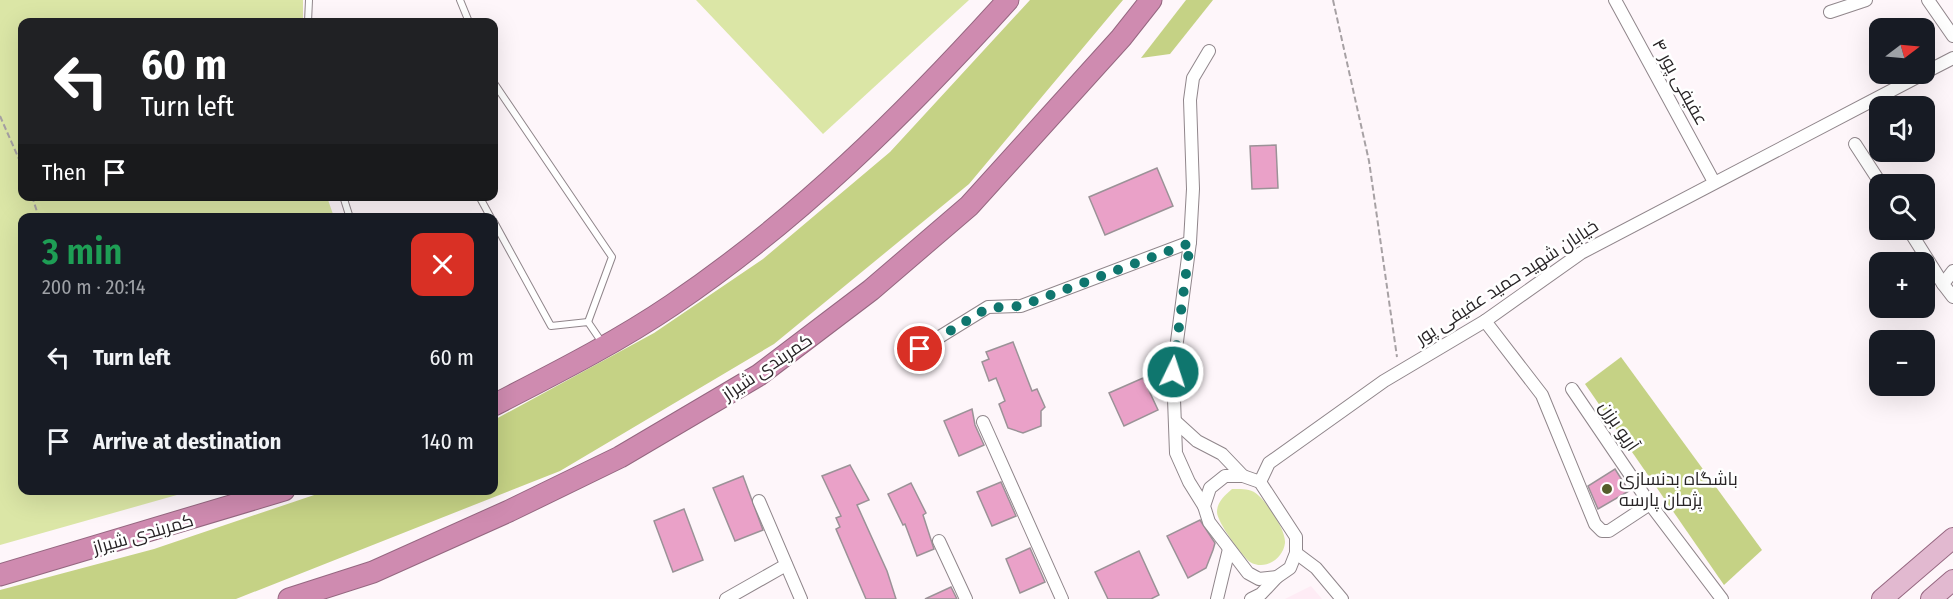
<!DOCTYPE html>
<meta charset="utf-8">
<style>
body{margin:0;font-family:"Fira Sans Condensed",Cairo,sans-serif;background:#20242c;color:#f1f3f6;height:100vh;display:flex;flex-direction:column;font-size:22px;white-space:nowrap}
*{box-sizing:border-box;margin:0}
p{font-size:20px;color:#9ea1a6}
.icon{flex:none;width:33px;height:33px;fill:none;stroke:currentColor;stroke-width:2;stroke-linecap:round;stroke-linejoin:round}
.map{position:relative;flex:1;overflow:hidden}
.drawer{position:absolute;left:18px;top:213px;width:480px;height:282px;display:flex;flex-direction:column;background:#171b24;border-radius:12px;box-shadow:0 6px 24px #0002}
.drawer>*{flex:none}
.banner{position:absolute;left:18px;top:18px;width:480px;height:183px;border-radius:12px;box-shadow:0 6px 24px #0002;background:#202124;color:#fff;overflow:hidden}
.needle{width:39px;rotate:74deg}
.controls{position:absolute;left:1869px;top:18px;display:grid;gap:12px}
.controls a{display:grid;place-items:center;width:66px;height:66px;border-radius:12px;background:#171b24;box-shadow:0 6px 24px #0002;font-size:30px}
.pin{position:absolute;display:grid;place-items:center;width:51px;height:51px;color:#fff;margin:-26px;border:3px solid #fff;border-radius:50%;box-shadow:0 2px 6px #0007}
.me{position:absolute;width:66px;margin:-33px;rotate:4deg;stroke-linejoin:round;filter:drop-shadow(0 0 4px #0008)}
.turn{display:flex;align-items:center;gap:21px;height:126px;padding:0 24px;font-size:27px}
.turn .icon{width:78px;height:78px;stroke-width:2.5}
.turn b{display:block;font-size:42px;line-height:51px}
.then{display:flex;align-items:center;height:57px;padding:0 24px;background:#0003;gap:12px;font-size:22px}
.round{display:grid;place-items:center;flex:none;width:63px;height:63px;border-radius:12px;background:#20242c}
.headline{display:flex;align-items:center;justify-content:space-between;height:102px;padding:0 24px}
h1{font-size:36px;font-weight:600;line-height:45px;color:#1e9e55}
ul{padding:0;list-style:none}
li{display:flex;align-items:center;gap:18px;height:84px;padding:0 24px}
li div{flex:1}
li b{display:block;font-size:22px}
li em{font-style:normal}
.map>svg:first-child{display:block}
.built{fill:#feecf5}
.green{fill:#dbe6a6}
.forest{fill:#c5d285}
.building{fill:#eaa1c8;stroke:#9b9297;stroke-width:1.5}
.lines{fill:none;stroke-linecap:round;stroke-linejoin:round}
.lane-casing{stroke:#90868b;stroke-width:8}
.street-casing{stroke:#90868b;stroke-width:14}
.primary-casing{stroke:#956780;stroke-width:22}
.highway-casing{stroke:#956780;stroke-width:23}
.path{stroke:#a7a1a4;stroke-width:2;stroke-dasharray:6 3;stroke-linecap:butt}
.lane{stroke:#fff;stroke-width:6}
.street{stroke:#fff;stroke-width:12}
.primary{stroke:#e2b9d0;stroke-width:20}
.highway{stroke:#cf8bb0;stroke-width:21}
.route{stroke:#0f766e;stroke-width:10;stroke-dasharray:0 18}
.poi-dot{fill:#555c2b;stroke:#fff;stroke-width:2}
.labels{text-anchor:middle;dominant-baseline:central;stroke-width:5;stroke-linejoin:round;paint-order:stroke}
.street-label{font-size:18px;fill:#282426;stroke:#fff}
.poi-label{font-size:18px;fill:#282426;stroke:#fff;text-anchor:start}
</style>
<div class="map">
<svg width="1953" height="599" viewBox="0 0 1953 599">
<rect width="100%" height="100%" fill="#fef6fa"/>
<polygon class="built" points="1311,586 1322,599 1285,599"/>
<g class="green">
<polygon points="0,0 303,0 303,22 22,22 22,196 327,197 334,217 22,218 22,490 191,491 0,545"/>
<polygon points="696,0 969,0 823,134"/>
<path d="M 1232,489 C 1241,489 1251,488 1258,495 C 1268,504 1286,530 1285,543 C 1283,559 1265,571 1250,562 C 1242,556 1217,522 1217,512 C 1217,502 1225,495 1232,489 Z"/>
</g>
<g class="forest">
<polygon points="1030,0 1123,0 969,184 774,344 560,471 236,599 0,599 0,590 154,549 326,491 494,490 494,420 654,333 763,259 890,152"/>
<polygon points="1186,0 1213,0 1170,54 1141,58"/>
<polygon points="1621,357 1762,550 1724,585 1585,384"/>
</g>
<g class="building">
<polygon points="1276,145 1278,188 1252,189 1250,146"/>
<polygon points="1157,168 1173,206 1105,235 1089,197"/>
<polygon points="1013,342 1032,391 1037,389 1045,407 1041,411 1041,426 1023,433 1008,428 999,404 1005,401 996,378 989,381 982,362 989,359 986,352"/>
<polygon points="1143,378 1158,410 1124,426 1109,393"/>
<polygon points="972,409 975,425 984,445 959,456 944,421"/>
<polygon points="850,465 869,500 857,505 887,571 896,599 866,599 836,529 840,527 836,518 841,516 822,476"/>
<polygon points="1615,469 1629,491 1598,509 1588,486"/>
<polygon points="743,476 763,530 735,541 713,488"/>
<polygon points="1001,482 1016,516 992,526 977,492"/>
<polygon points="911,483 926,513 923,515 934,549 917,556 905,524 903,525 888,494"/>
<polygon points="684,509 703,560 673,572 654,521"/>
<polygon points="1200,520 1215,543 1213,550 1206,568 1188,578 1167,536"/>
<polygon points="1030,548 1045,582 1020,593 1006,559"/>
<polygon points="1139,551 1159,595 1151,599 1108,599 1095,572"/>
<polygon points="951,587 957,599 925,599"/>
</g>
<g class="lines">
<defs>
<g id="lane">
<polyline points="460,0 469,22"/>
<polyline points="308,22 309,0"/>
<polyline points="494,83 612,257 588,322"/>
<polyline points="343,196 350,218"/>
<polyline points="479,196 491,218"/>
<polyline points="494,222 551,326 588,322 603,344"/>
</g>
<g id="street">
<polyline points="1615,0 1714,182"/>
<polyline points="1928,0 1953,36"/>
<polyline points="1830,12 1866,0"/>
<polyline points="1924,73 1953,58"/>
<polyline points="1855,144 1881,184"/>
<polyline points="1909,230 1943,284"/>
<polyline points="1953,271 1943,284 1953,297"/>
<polyline points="1485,321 1542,395 1595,524 1602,531 1609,531 1650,504"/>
<polyline points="920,349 988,307 1021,306 1190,242"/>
<polyline points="1572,389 1650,504 1722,599"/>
<polyline points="1175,421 1197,441 1222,454 1243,476"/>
<polyline points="983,422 1062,599"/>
<polygon points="1225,476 1243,476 1260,482 1296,537 1296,553 1290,568 1277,577 1259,579 1248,573 1209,522 1204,506 1210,488"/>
<polyline points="1260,482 1269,463 1384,381 1485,321 1581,253 1923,74"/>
<polyline points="759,501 801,599"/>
<polyline points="1204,506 1189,482 1176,453 1173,372 1190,242 1193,189 1190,100 1193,78 1209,51"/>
<polyline points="939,541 966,599"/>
<polyline points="1296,553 1316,568 1342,599"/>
<polyline points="726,599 786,565"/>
<polyline points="1217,599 1229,549"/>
<polyline points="1251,599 1261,594 1277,577"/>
</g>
<g id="primary">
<polyline points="1882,599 1953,538"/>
<polyline points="1931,599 1953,580"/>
</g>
<g id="highway">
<path d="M 494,405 C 554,374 616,343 672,305 C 799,219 905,114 1008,0"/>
<polyline points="0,575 284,490"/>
<polyline points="289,599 373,572 509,511 620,457 759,375 871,290 969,206 1121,38 1151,0"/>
</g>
</defs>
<use href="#lane" class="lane-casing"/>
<use href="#street" class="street-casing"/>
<use href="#primary" class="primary-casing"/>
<use href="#highway" class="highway-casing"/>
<g class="path">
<polyline points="1333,0 1369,161 1397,357"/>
<polyline points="0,116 22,166"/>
<polyline points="32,196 39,218"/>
</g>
<use href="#lane" class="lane"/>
<use href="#street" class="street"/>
<use href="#primary" class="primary"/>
<use href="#highway" class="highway"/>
</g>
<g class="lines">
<polyline class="route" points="920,349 988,308 1021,306 1190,243 1173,372"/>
</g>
<circle class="poi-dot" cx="1607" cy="489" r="6"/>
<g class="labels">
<g class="street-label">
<text transform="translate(1680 82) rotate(61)">عفیفی پور ۴</text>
<text transform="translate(1507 282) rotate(-33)">خیابان شهید حمید عفیفی پور</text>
<text transform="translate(767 367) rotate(-34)">کمربندی شیراز</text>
<text transform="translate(1619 426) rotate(56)">آریو برزن</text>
<text transform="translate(143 534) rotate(-16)">کمربندی شیراز</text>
</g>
<g class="poi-label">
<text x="1619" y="479">باشگاه بدنسازی<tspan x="1619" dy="21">پژمان پارسه</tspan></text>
</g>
</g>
</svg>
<div class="controls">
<a><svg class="needle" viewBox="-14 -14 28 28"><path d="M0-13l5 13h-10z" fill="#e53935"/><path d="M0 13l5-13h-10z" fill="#9ea1a6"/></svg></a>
<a><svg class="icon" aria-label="sound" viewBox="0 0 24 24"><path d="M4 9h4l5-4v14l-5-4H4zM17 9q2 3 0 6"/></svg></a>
<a><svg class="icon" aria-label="search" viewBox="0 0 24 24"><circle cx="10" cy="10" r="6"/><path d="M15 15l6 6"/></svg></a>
<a>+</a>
<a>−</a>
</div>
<div class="pin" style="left:920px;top:349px;background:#d93025"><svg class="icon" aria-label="arrive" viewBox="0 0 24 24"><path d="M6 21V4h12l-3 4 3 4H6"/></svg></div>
<svg class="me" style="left:1173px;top:372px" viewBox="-20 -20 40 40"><circle r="17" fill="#0f766e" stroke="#fff" stroke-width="3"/><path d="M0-11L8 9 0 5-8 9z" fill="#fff"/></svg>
<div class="banner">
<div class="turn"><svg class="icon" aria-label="left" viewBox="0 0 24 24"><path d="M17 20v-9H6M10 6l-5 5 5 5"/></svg><div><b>60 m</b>Turn left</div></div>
<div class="then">Then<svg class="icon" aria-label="arrive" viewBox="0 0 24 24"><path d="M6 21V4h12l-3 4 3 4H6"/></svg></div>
</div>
<section class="drawer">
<div class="headline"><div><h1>3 min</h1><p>200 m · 20:14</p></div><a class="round" style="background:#d93025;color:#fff"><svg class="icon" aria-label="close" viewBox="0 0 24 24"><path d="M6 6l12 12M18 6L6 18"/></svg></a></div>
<ul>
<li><svg class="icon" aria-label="left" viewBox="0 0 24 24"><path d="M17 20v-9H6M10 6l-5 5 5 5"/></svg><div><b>Turn left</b></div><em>60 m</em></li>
<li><svg class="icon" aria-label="arrive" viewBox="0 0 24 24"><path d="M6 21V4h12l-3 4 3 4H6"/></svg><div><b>Arrive at destination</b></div><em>140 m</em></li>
</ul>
</section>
</div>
